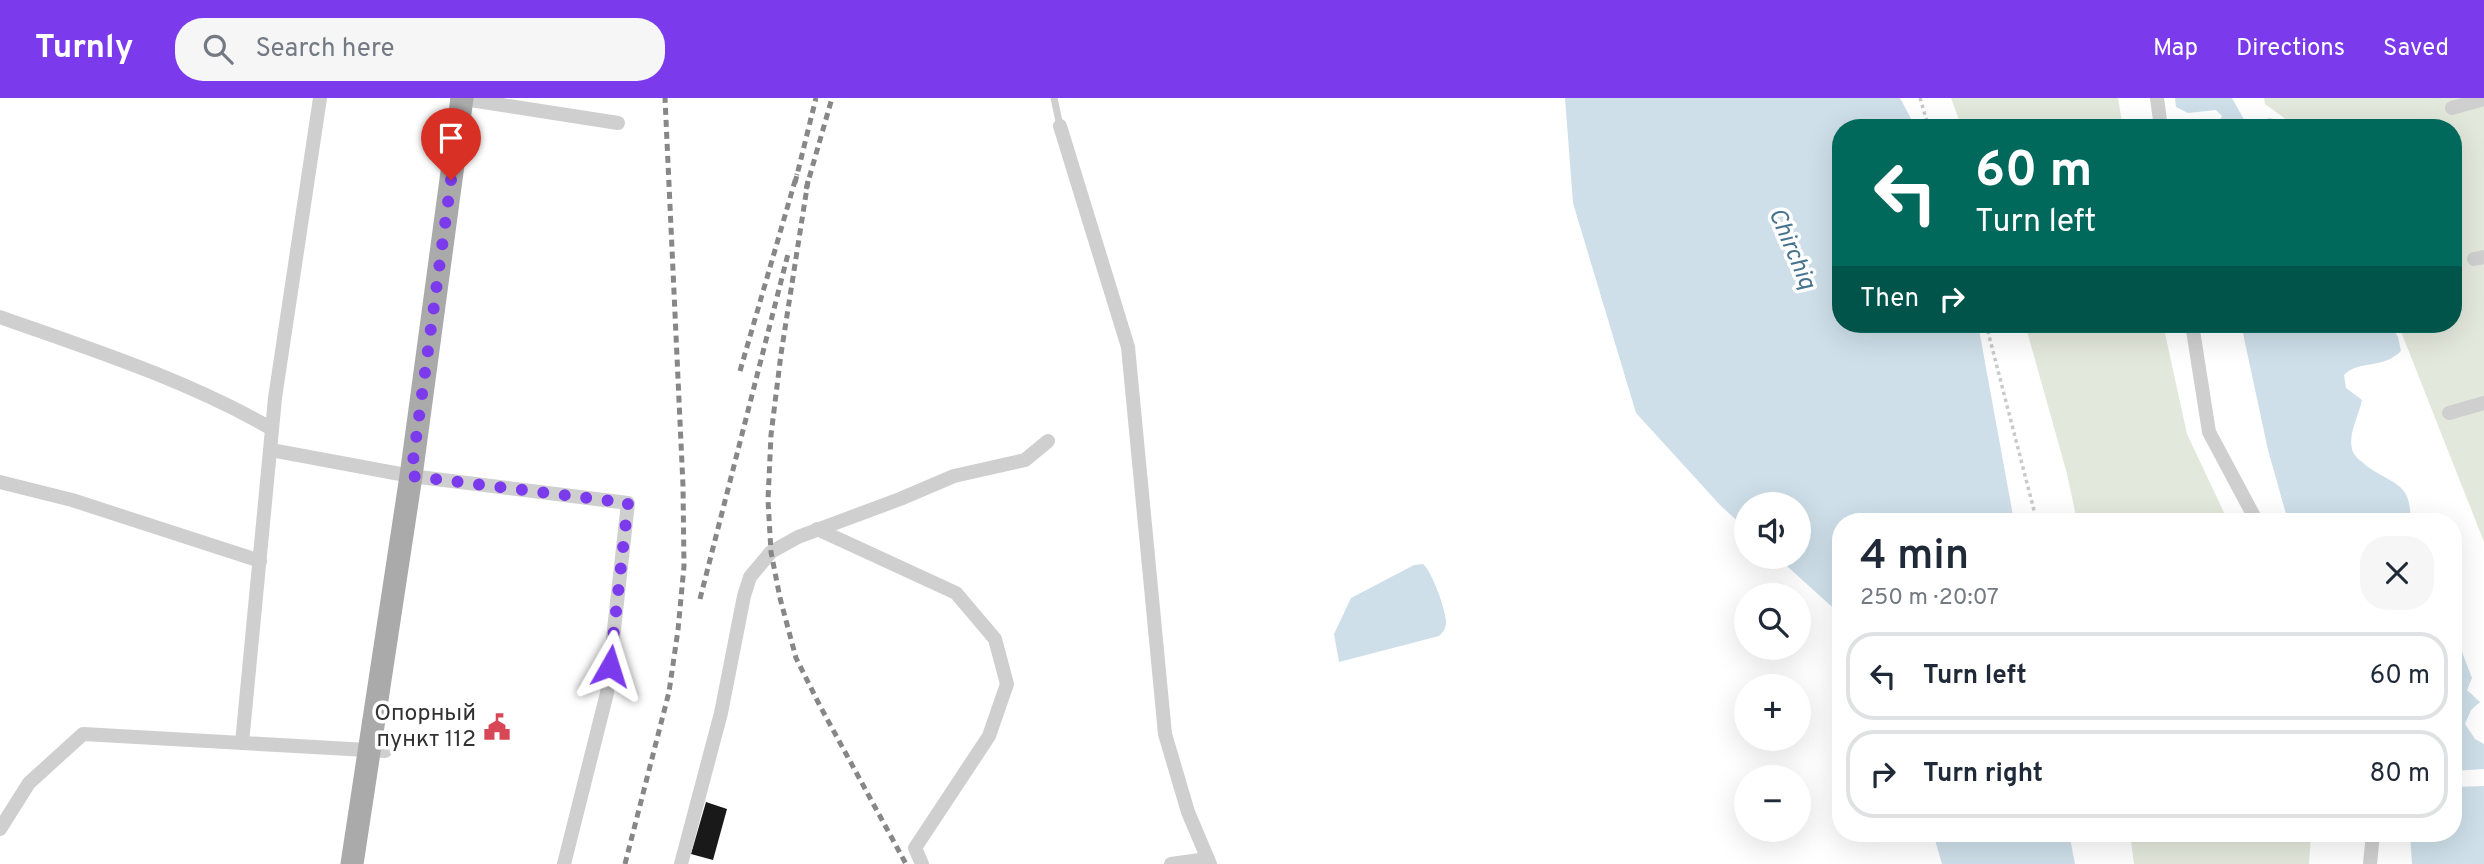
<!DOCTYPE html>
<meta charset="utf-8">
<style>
body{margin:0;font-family:Overpass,sans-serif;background:#f6f6f7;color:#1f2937;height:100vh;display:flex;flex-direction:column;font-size:26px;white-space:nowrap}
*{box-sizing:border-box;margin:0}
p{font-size:23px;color:#747a83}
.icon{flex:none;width:38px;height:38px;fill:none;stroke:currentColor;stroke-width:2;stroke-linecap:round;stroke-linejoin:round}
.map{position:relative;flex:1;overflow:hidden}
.details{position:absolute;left:1832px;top:415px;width:630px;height:329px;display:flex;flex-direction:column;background:#fff;border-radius:28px;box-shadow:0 7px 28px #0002}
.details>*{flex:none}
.hud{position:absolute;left:1832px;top:21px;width:630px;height:214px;border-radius:28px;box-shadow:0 7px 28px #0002;background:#00695c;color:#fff;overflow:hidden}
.controls{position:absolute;left:1734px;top:394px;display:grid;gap:14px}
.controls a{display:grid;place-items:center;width:77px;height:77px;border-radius:50%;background:#fff;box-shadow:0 7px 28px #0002;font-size:35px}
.pin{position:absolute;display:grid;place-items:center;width:60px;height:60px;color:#fff;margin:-72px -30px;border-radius:50% 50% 50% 0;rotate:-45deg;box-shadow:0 0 7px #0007}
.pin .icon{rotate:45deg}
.me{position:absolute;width:77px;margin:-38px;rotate:6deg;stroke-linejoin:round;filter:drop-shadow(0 0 5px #0008)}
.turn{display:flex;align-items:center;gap:24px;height:147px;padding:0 28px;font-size:32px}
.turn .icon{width:91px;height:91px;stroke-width:2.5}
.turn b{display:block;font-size:49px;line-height:60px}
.then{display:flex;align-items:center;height:66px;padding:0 28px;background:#0003;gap:14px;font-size:26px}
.round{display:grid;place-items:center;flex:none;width:74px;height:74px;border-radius:28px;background:#f6f6f7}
.summary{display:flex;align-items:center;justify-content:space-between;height:119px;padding:0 28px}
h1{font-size:42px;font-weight:600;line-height:52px}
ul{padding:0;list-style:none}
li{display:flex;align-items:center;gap:21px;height:88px;margin:0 14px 10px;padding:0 14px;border:4px solid #e0e1e3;border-radius:28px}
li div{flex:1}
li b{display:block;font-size:26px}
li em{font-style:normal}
header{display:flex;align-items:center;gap:42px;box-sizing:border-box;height:98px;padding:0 35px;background:#7c3aed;color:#fff}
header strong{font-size:33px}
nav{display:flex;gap:38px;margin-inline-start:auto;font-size:24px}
.search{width:490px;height:63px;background:#f6f6f7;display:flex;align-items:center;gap:18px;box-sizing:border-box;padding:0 24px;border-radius:28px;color:#747a83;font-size:26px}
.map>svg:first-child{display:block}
.green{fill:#e3e8dc}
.water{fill:#cedfe9}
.building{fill:#191919}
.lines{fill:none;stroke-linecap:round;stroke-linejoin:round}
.path{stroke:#c9c9c9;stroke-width:3.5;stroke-dasharray:3.5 3.5;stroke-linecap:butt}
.service{stroke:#cfcfcf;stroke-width:7}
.minor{stroke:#cfcfcf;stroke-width:14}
.primary{stroke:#aaa;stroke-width:23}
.rail{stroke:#878787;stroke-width:5;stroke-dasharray:7 5;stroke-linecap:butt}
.route{stroke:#7c3aed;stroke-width:12;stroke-dasharray:0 21.6}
.labels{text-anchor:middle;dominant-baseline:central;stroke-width:7;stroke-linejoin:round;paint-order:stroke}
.poi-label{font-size:23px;fill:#323232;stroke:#fff;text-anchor:end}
.water-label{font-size:24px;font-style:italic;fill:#46748f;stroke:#fff}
</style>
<header>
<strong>Turnly</strong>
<div class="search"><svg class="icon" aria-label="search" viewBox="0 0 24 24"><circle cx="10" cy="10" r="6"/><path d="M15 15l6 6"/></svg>Search here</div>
<nav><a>Map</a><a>Directions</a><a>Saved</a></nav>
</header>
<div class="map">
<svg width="2484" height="766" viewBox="0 0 2484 766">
<rect width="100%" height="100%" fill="#fff"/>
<g class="green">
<polygon points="1951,0 2118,0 2123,30 1962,30"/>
<polygon points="2264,0 2484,0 2484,444 2398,226 2454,226 2454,30 2298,30 2265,6"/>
<polygon points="2025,226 2163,226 2187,336 2228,423 2077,423 2067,376"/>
<polygon points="2130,735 2311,735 2309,766 2134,766"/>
</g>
<g class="water">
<polygon points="1565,0 1900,0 1916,30 1841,30 1841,226 1978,226 2014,423 1841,424 1841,517 1777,459 1799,458 1799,406 1746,406 1746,431 1720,407 1636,315 1573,105"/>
<polygon points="2175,0 2232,0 2246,25 2271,20 2276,30 2192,30 2192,27 2218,26 2222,18 2216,12 2188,15 2176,9"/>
<path d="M 2241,226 L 2390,226 L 2398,239 L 2401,253 C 2382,272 2360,261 2344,277 L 2346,290 L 2362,302 C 2359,317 2348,336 2352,351 C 2353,356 2358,361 2362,364 C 2388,387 2413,381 2410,423 L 2288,423 L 2268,352 Z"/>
<path d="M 1423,466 C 1432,473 1445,511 1446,523 C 1446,530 1444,533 1439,538 L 1339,564 L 1334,536 L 1351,500 L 1414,467 Z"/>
<polygon points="2462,554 2472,580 2467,592 2480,604 2471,612 2465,626 2475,641 2484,646 2484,671 2454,673 2454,561"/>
<polygon points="2484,688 2484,766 2412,766 2410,735 2454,735 2454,689"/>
<polygon points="1933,735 2069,735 2075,766 1942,766"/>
</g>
<polygon class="building" points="706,704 727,711 713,762 691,756"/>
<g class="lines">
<g class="path">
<polyline points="1920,0 1929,30"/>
<polyline points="1986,226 2037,424"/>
</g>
<polyline class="service" points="1054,0 1060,28"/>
<g class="minor">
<polyline points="457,0 618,25"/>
<polyline points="2157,0 2161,30"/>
<polyline points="2452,10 2484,1"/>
<polyline points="1060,28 1128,249 1165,636 1188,714 1210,766"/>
<polyline points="2474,161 2484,159"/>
<path d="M 0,219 C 93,252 187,282 272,331"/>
<polyline points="2192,226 2209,334 2257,424"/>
<polyline points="2449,315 2484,305"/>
<polyline points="271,352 411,378 628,405 607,595 564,766"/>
<polyline points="0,384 72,402 260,463"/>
<polyline points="817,431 956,495 995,541 1007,586 989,638 915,750 922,766"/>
<polyline points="242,645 275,300 320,0"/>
<polyline points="0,731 29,685 83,636 385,653"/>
<polyline points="681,766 721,615 744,498 750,479 771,454 798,439 900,401 954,378 1025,362 1048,343"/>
<polyline points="1171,766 1207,761"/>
<polyline points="2370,766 2373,735"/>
</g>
<polyline class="primary" points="352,766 411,378 462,0"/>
<g class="rail">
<polyline points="808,83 781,256 771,337 768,402 771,454 780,500 796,560 820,608 906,766"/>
<polyline points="795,85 816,0"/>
<polyline points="806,91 832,0"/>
<polyline points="740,273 797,76"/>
<polyline points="700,501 789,152"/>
<polyline points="625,766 669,594 678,532 684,468 683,388 665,0"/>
</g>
</g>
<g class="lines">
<polyline class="route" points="451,82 411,378 628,405 610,568"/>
</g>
<defs>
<symbol id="civic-bare" viewBox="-9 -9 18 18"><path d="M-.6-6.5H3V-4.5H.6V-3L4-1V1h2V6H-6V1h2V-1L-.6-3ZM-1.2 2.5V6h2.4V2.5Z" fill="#d74755" stroke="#fff" stroke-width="2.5" paint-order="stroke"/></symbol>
</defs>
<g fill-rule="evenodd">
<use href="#civic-bare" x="478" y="610" width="38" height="38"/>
</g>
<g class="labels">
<g class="poi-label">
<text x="476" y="616">Опорный<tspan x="476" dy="26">пункт 112</tspan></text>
</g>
<g class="water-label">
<text transform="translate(1791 151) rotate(67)">Chirchiq</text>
</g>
</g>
</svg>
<div class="controls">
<a><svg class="icon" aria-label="sound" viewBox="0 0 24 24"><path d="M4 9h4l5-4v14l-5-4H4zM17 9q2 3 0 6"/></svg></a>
<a><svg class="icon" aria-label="search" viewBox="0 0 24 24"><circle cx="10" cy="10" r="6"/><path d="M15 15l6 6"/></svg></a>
<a>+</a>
<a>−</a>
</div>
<div class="pin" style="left:451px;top:82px;background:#d93025"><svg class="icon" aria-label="arrive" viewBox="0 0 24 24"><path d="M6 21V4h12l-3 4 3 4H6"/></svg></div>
<svg class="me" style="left:610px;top:568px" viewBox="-20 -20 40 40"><path d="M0-17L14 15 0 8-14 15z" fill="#7c3aed" stroke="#fff" stroke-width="4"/></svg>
<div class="hud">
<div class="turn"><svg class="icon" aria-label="left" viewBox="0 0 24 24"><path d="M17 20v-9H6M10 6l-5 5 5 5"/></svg><div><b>60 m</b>Turn left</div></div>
<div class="then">Then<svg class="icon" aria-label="right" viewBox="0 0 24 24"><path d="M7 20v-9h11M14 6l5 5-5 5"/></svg></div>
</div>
<section class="details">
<div class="summary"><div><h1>4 min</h1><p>250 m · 20:07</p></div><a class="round"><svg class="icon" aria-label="close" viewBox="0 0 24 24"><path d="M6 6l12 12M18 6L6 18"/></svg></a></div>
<ul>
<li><svg class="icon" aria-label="left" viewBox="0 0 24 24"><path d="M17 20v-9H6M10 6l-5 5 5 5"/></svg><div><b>Turn left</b></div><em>60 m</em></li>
<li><svg class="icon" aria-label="right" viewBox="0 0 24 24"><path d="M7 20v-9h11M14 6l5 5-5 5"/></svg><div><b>Turn right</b></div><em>80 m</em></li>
</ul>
</section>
</div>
